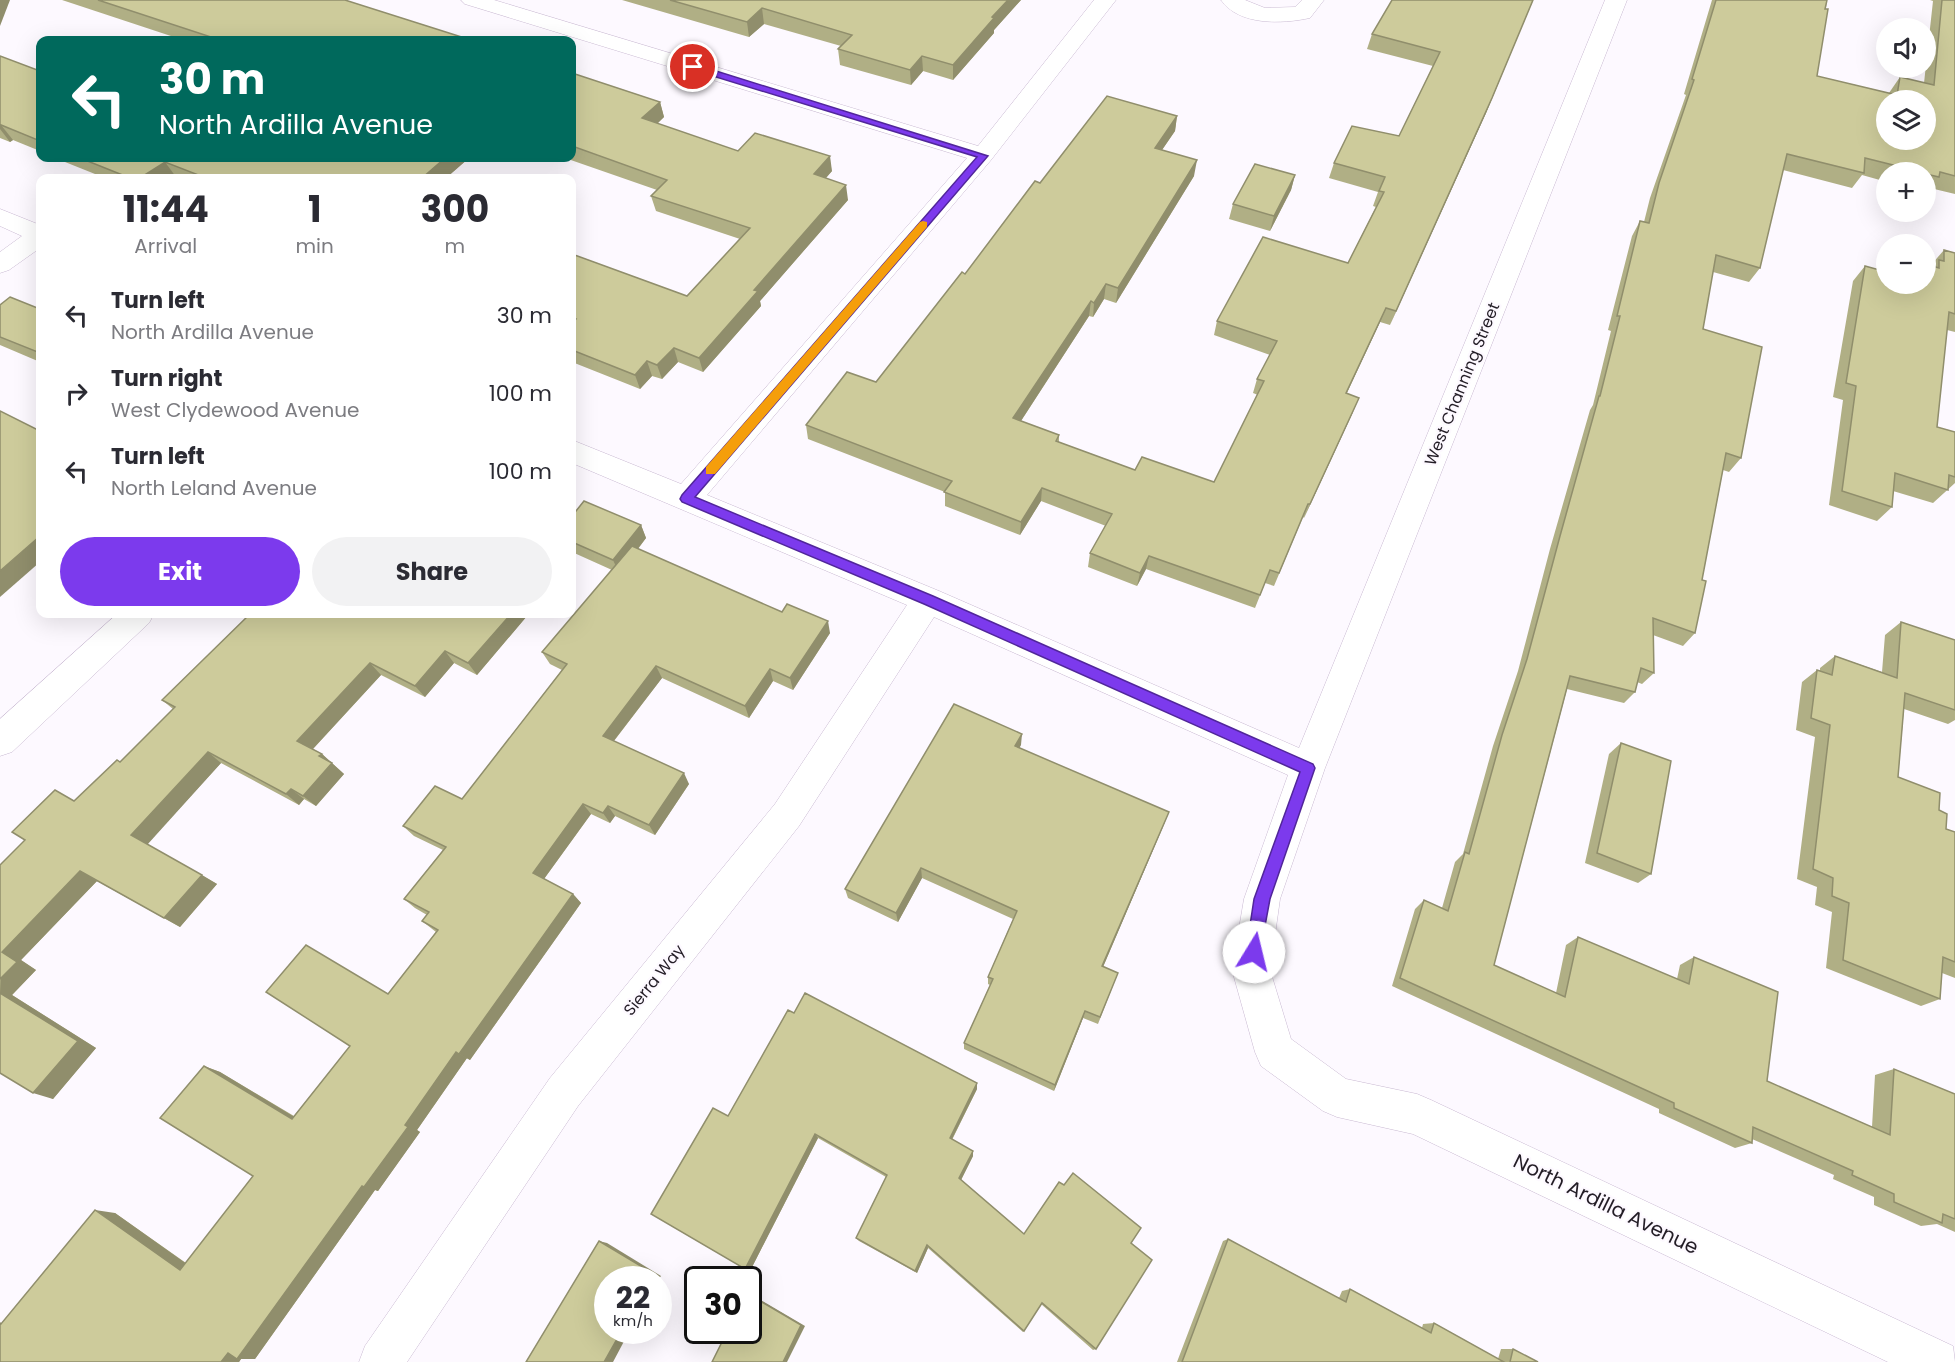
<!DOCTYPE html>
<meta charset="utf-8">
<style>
body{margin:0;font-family:Poppins,sans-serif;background:#f2f2f3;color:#2b2b33;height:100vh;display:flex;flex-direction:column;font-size:22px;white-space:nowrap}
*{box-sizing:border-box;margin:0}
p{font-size:20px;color:#7c7c81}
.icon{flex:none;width:33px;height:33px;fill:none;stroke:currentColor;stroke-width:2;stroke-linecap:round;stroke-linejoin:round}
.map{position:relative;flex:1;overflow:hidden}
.sheet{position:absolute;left:36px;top:174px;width:540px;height:444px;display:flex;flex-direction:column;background:#fff;border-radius:12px;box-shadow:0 6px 24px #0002}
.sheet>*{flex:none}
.banner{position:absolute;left:36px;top:36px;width:540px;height:126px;border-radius:12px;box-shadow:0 6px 24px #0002;background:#00695c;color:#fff;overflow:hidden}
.fabs{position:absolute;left:1876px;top:18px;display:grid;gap:12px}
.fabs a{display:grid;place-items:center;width:60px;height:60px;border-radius:50%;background:#fff;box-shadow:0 6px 24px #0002;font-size:30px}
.speed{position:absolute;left:594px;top:1266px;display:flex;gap:12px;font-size:30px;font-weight:700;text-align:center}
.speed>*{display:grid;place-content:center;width:78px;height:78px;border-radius:50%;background:#fff;box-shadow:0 6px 24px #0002;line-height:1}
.speed small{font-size:15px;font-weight:400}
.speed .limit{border:3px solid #111;border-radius:9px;background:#fff;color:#111}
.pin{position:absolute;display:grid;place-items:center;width:51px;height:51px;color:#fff;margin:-26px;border:3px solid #fff;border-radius:50%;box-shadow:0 2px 6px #0007}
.me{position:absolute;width:66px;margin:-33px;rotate:9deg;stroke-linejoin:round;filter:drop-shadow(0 0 4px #0008)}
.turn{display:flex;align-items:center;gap:21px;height:126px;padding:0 24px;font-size:27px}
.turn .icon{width:78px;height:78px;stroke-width:2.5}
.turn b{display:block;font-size:42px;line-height:51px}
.eta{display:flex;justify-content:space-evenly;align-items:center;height:102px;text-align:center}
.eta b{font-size:36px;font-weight:700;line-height:42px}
.action{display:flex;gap:12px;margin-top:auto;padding:12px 24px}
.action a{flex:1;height:69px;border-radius:36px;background:#7c3aed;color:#fff;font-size:24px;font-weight:700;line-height:69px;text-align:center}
.action a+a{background:#f2f2f3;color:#2b2b33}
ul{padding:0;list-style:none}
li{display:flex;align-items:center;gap:18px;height:78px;padding:0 24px}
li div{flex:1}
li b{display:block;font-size:22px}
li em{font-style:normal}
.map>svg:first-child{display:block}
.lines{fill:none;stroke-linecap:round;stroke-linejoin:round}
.minor-casing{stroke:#c9b9d2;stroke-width:1}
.minor{fill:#fff;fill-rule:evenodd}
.wall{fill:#b0af85}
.shaded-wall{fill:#908e6c}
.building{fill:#cdcb9b;stroke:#908e6c;stroke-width:1.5;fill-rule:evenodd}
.route{fill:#7c3aed;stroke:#51269a;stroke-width:1.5}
.slow{fill:#f59e0b}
.labels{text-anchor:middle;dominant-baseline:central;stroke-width:4.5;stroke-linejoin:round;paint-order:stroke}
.street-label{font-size:16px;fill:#231d26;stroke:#fdf9ff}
.near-street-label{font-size:20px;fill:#231d26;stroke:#fdf9ff}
</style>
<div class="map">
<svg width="1955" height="1362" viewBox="0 0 1955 1362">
<rect width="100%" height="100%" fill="#fdf9ff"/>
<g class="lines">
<defs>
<g id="minor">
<polygon points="461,0 494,0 978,146 1094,0 1116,0 991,160 707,495 939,591 1299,748 1605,0 1627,0 1325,768 1280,899 1270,970 1291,1039 1346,1079 1417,1094 1431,1100 1953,1346 1955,1362 1888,1362 1413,1134 1337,1117 1323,1111 1261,1066 1255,1052 1232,970 1244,899 1288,775 934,617 799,826 578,1106 407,1362 359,1362 365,1346 550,1078 775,804 907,605 572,463 572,440 681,484 967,158 465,4"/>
<path d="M 1221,0 L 1245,0 L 1265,8 L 1295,7 L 1302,0 L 1324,0 L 1310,18 C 1282,24 1239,26 1221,0 Z"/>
<polygon points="0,209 40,225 40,248 9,270 0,273 0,252 22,236 0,226"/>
<polygon points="117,614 154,614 149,623 12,752 0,756 0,719"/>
</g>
</defs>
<use href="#minor" class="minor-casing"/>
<use href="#minor" class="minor"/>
</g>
<g class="wall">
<polygon points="62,0 345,0 471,40 183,40"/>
<polygon points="622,0 1021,0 994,30 994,33 953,80 923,71 911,85 840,65 838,49 841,46 764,24 749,37"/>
<polygon points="1533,0 1486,113 1390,325 1380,322 1347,393 1353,412 1304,518 1303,517 1274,586 1265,583 1255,608 1146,569 1137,586 1088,567 1090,553 1106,526 1041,501 1020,535 945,506 945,492 808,439 806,425 876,382 1040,183 1177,116 1175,131 1162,150 1194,176 1116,303 1104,299 1093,317 1089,316 1021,421 1059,435 1059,442 1135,470 1214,482 1258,395 1253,393 1257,379 1270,355 1214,335 1217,321 1348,263 1376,207 1373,206 1378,192 1329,178 1334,163 1399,136 1433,66 1367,49 1372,34"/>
<polygon points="1712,0 1827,0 1817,76 1889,93 1900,77 1924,83 1933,1 1930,0 1955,0 1955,194 1930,188 1926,192 1926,172 1887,172 1887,182 1862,175 1852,188 1783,170 1760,268 1749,282 1713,272 1703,329 1741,458 1729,472 1723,470 1702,580 1695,633 1683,646 1653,635 1654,673 1642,684 1637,682 1635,692 1624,703 1567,689 1494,965 1556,993 1566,945 1578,937 1677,979 1680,965 1694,957 1767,1081 1872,1127 1875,1075 1894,1069 1955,1094 1955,1232 1937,1224 1921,1226 1874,1205 1874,1197 1833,1179 1834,1175 1752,1139 1752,1143 1735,1148 1659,1113 1659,1109 1392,986 1415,909 1424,900 1442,908 1455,862 1463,854 1493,746 1518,671 1550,549 1590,410 1593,405 1611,331 1608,330 1632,236 1640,221 1644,222 1650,198 1686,95 1684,94"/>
<polygon points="0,56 40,71 40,151 13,140 10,142 0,138"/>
<polygon points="572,73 660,102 664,117 657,124 738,151 832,171 826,178 848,200 760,301 761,306 703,372 678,362 662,379 652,376 640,389 572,362 572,254 687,296 740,239 656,211 651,196 657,190 565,158 572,158"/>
<polygon points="55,158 469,158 446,178 178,178 176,177 174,178 105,178"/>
<polygon points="542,158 556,158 552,161"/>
<polygon points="1295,175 1291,190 1270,231 1229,219 1233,204"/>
<polygon points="1944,250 1955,253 1955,332 1947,330 1937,427 1955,432 1955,483 1933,503 1893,491 1892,507 1877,521 1829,505 1843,400 1833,397 1853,281 1865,266 1926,284 1931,265"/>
<polygon points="0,305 40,309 40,362 0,345"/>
<polygon points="572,516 641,525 646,538 638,549 830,633 793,690 773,681 749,718 662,678 614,741 689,784 655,835 615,816 610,823 591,814 544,879 573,894 581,903 470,1060 467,1058 417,1130 420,1132 378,1191 375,1190 255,1359 241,1359 239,1362 0,1362 4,1321 115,1213 186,1263 253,1176 204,1066 220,1072 294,1116 350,1046 388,994 436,932 422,921 427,915 415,908 404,899 443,850 414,836 403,826 462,799 562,670 550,664 542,652 612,570 572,552"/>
<polygon points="250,614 526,614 527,616 477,675 454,663 425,697 381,675 313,749 322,754 344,774 316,806 304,799 299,805 221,763 147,844 217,884 180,927 97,881 21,960 36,970 12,995 96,1048 53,1099 0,1073 0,865 120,762 173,709 162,700"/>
<polygon points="1901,622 1955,710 1955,720 1948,724 1904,709 1898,777 1939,810 1946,829 1955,832 1955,978 1942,973 1940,999 1921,1006 1826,968 1832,912 1815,905 1817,887 1797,879 1815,737 1796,730 1802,682 1817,670 1820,671 1820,668 1835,656 1882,672 1885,635"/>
<polygon points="1621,743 1651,874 1638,883 1585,863 1609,754"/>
<polygon points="1021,745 1019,748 1165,822 1103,967 1118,973 1098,1024 1083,1018 1054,1091 964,1049 964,1043 990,985 988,984 988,977 1013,919 922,878 898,922 848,898 845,889"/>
<polygon points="977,1089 952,1140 973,1151 973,1156 961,1180 1024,1234 1131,1243 1096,1349 1093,1350 1041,1304 1023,1332 928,1248 917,1273 859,1241 856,1238 886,1177 818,1138 750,1271 745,1269 728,1116"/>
<polygon points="1228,1239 1339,1298 1342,1291 1350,1289 1422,1328 1423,1324 1434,1323 1498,1359 1501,1349 1513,1349 1538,1362 1177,1362 1223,1241"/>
</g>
<g class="shaded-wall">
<polygon points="0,0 10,0 0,26"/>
<polygon points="1008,0 1021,0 994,30 994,33 953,80 953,65 992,17"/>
<polygon points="1533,0 1486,113 1390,325 1396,311"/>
<polygon points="762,8 764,24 749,37 747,22"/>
<polygon points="922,56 923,71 911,85 910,70"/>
<polygon points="660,102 664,117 646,134 642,118"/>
<polygon points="1177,116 1175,131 1153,163 1155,148"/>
<polygon points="1,125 13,140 10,142 0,129 0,126"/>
<polygon points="830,156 832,171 816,189 814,174"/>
<polygon points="445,158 469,158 446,178 422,178"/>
<polygon points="1197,160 1194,176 1116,303 1118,288"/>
<polygon points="165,162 176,177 174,178 140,178"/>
<polygon points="1295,175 1291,190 1270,231 1274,216"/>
<polygon points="846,185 848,200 760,301 761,306 703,372 699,358 754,290"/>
<polygon points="1106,284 1104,299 1093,317 1094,303"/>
<polygon points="1091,301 1089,316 1013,433 1013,418"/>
<polygon points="1386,308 1380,322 1340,407 1346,393"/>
<polygon points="674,348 678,362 662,379 657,365"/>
<polygon points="647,361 652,376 640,389 635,375"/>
<polygon points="1359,398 1353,412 1304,518 1310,504"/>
<polygon points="1042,488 1041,501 1020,535 1021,522"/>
<polygon points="641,525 646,538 619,573 613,560"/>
<polygon points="40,536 40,562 0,597 0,571"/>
<polygon points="1149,556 1146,569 1137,586 1140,573"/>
<polygon points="511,614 526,614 527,616 477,675 468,663"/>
<polygon points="828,621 830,633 793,690 790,678"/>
<polygon points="445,651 454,663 425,697 415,686"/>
<polygon points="370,663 381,675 310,752 297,741"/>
<polygon points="656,666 662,678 609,747 603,736"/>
<polygon points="770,669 773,681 749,718 745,706"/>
<polygon points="1022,734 1021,745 1014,757 1015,746"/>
<polygon points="208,752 221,763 147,845 131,835"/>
<polygon points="322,754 344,774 316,806 303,796 319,756"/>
<polygon points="684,773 689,784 655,835 649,825"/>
<polygon points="291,789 304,799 299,805 286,794"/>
<polygon points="583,804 591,814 541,883 533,873"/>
<polygon points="608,806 615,816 610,823 603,813"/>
<polygon points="1169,812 1165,822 1100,974 1102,966"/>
<polygon points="921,868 922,878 898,922 896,913"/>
<polygon points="80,871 97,881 21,960 36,970 12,995 96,1048 53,1099 33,1093 0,993 2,952"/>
<polygon points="202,875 217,884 180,927 164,918"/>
<polygon points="573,894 581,903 470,1060 459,1054"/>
<polygon points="1085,1011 1083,1018 1054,1091 1055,1085"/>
<polygon points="456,1052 467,1058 417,1130 420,1132 378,1191 375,1190 255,1359 241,1359 239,1362 221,1362 405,1125"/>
<polygon points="204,1066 220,1072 306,1124 292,1119"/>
<polygon points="977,1083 977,1089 950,1143 950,1138"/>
<polygon points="815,1134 818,1138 750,1271 745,1269"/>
<polygon points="973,1151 973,1156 960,1182 959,1178"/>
<polygon points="95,1210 115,1213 198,1272 180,1270"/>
<polygon points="599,1241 607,1243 661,1276 658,1280 651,1280"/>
<polygon points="927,1245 928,1248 917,1273 915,1271"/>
<polygon points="748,1294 752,1295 805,1326 787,1362 783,1362"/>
<polygon points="622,1330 630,1330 613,1362 604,1362"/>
</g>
<g class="building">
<polygon points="98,0 345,0 471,40 220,40"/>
<polygon points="670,0 1008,0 992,17 994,18 953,65 922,56 910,70 838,49 852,35 762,8 747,22"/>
<polygon points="1392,0 1533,0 1492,98 1396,311 1386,308 1346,393 1359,398 1310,504 1308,504 1279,573 1270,570 1260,595 1149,556 1140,573 1090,553 1112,514 1042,488 1021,522 944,492 952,481 806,425 847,372 876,382 962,272 965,274 1035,181 1040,183 1107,96 1177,116 1155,148 1197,160 1118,288 1106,284 1094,303 1091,301 1013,418 1059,435 1056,441 1135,470 1142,457 1214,482 1264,381 1257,379 1277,341 1217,321 1263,237 1348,263 1384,192 1379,191 1385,177 1334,163 1352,126 1399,136 1440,52 1372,34"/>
<path d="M 1716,0 L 1827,0 L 1825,9 L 1828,9 L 1817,76 L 1897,95 L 1900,77 L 1934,85 L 1942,0 L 1955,0 L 1955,176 L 1940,172 L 1939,177 L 1926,174 L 1926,172 L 1921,172 L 1865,158 L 1864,173 L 1787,154 L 1760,268 L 1716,255 L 1703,329 L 1762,347 L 1741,458 L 1726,453 L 1702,580 L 1706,581 L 1695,633 L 1653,618 L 1654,673 L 1641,668 L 1635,692 L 1570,676 L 1494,965 L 1565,997 L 1578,937 L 1689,984 L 1694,957 L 1778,992 L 1767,1081 L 1890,1135 L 1894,1069 L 1955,1094 L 1955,1219 L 1943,1214 L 1942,1223 L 1894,1202 L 1894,1194 L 1852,1175 L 1853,1171 L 1753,1127 L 1752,1143 L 1674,1108 L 1674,1103 L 1400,978 L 1424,900 L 1448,911 L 1465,852 L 1469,854 L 1502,735 L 1527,659 L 1560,536 L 1599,396 L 1600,396 L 1620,316 L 1617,316 L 1640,221 L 1649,223 L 1659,183 L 1694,80 L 1692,79 ZM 1887,100 L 1926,100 L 1926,140 L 1887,140 Z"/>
<polygon points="0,56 40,71 40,141 1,125 0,126"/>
<polygon points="572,73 660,102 642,118 738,151 755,133 830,156 814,174 846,185 754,290 758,291 699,358 674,348 657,365 647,361 635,375 572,350 572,324 576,319 572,318 572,254 687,296 750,228 651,196 667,180 572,146"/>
<polygon points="80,158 445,158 422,178 206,178 165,162 140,178 130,178"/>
<polygon points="1255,164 1295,175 1274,216 1233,204"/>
<polygon points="1944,250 1955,253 1955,314 1949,312 1937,427 1955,432 1955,477 1949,475 1948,490 1895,473 1892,507 1842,491 1856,386 1846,383 1865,266 1887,272 1887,284 1926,284 1926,264 1939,268 1939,260 1944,261"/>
<polygon points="10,297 40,309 40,353 0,337 0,305"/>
<polygon points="0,411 40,431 40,536 0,571"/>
<polygon points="584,501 641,525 613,560 572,542 572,516"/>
<polygon points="632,546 782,612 787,604 828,621 790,678 770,669 745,706 656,666 603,736 684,773 649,825 608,806 603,813 583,804 533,873 573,894 459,1054 456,1052 405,1125 408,1127 364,1187 362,1186 237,1359 228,1353 221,1362 0,1362 0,1323 1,1324 95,1210 180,1270 253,1176 160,1118 204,1066 292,1119 350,1046 266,992 306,945 388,994 438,930 422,921 429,912 404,899 446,847 403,826 435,786 462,799 567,664 542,652"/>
<polygon points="250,614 511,614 468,663 445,651 415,686 370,663 297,741 322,754 319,756 332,763 303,796 291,789 286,794 208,752 131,835 202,875 164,918 80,871 2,952 17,962 0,979 0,865 25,840 12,832 55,790 74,801 117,760 120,762 175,707 162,700"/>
<polygon points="1901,622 1955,640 1955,710 1905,693 1898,777 1940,793 1939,810 1947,814 1946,829 1955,832 1955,962 1943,957 1940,999 1843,960 1849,903 1832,896 1833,878 1813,869 1830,725 1811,718 1817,670 1832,675 1835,656 1897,678"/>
<polygon points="954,704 1022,734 1015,746 1169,812 1102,966 1118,973 1100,1017 1085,1011 1055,1085 964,1043 993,979 988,977 1017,911 921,868 896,913 845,889"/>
<polygon points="1621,743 1671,761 1651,874 1597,853"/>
<polygon points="0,993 78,1041 33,1093 0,1073"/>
<polygon points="805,993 977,1083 950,1138 973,1151 959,1178 1024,1234 1059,1182 1064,1185 1073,1173 1141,1228 1131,1243 1152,1260 1096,1349 1042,1303 1024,1331 927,1245 915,1271 856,1238 887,1175 815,1134 745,1269 651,1214 713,1108 728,1116 788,1010 794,1013"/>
<polygon points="1228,1239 1346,1302 1350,1289 1431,1333 1434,1323 1504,1362 1182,1362"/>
<polygon points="599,1241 654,1274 651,1280 608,1280 608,1330 622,1330 604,1362 526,1362"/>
<polygon points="748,1294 801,1325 783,1362 712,1362 728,1330 748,1330"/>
<polygon points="1513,1349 1538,1362 1510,1362"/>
</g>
<polygon class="route" points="690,65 697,65 988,156 695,497 933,596 1313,764 1315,768 1270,899 1259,958 1254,960 1248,958 1246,952 1254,899 1300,772 924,604 682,502 680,499 682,495 977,157 690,69"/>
<polygon class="slow" points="923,221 927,222 927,227 715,474 706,474 706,467 920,222"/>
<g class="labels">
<g class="street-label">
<text transform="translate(1462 384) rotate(-68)">West Channing Street</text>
<text transform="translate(654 980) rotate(-51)">Sierra Way</text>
</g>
<g class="near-street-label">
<text transform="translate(1606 1204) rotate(26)">North Ardilla Avenue</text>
</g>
</g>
</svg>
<div class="fabs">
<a><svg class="icon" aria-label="sound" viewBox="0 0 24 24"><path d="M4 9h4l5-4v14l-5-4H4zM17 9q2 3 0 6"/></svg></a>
<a><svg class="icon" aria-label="layers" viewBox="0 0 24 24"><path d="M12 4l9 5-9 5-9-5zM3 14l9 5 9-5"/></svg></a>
<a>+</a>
<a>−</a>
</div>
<div class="speed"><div>22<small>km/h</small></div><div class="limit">30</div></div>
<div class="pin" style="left:693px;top:67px;background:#d93025"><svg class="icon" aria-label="arrive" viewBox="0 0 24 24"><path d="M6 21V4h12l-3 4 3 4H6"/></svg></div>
<svg class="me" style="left:1254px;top:952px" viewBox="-20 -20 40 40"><circle r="19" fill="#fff"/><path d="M0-13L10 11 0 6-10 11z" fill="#7c3aed"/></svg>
<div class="banner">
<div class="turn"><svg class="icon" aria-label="left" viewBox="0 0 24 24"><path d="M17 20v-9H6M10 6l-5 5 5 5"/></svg><div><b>30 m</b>North Ardilla Avenue</div></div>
</div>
<section class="sheet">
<div class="eta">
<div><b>11:44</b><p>Arrival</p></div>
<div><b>1</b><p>min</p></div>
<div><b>300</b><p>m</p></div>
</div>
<ul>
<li><svg class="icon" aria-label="left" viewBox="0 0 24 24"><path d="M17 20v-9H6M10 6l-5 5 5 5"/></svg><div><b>Turn left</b><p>North Ardilla Avenue</p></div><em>30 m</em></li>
<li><svg class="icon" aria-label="right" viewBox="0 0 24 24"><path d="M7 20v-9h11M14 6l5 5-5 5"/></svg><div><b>Turn right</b><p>West Clydewood Avenue</p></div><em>100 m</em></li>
<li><svg class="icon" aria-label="left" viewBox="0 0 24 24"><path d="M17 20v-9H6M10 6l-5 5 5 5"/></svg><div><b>Turn left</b><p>North Leland Avenue</p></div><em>100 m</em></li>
</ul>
<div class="action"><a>Exit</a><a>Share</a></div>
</section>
</div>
